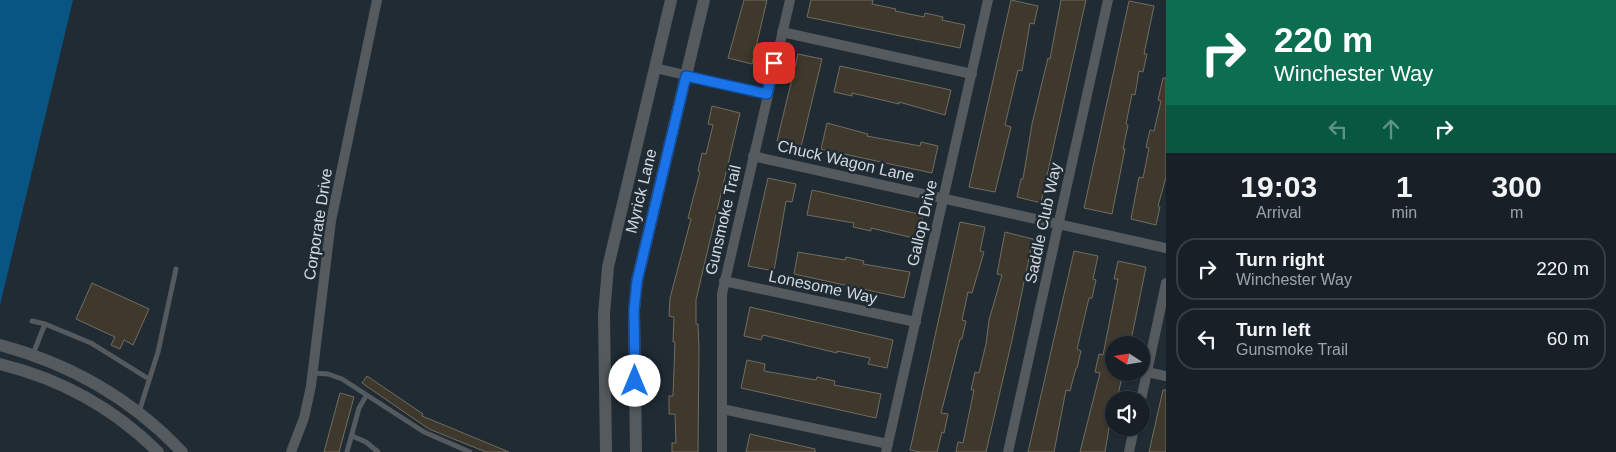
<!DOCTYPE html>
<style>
body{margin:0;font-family:Arial,sans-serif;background:#21282f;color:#f1f3f6;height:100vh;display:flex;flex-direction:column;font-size:19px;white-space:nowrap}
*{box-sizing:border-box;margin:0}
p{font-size:16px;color:#9fa3a7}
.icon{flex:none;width:28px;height:28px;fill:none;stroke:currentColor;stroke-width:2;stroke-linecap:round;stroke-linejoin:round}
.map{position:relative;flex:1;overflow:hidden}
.sheet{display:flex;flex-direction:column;background:#182027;width:450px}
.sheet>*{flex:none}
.hud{background:#0b6e4f;color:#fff;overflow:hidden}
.needle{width:32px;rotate:282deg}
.tools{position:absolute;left:1105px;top:336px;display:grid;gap:10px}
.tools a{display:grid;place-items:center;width:45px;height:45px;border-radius:50%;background:#182027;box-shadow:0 1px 4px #0004,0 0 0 1px #363e44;font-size:25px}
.pin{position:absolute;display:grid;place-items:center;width:42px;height:42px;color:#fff;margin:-21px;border-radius:10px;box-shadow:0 2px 8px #0006}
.me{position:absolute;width:55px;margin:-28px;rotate:0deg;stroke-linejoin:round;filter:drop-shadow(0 0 4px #0008)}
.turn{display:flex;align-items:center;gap:18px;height:105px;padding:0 25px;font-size:22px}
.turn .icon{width:65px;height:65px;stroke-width:2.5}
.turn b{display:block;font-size:35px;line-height:42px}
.lanes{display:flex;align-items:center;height:48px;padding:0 25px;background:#0003;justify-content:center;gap:25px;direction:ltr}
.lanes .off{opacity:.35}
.eta{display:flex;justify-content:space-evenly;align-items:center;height:85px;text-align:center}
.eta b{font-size:30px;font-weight:800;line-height:35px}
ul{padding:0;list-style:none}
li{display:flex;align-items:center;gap:15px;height:62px;margin:0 10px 8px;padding:0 15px;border:2px solid #363e44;border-radius:20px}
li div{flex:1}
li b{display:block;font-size:19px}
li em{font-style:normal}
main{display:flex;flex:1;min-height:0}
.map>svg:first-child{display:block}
.forest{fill:#085584}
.building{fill:#3e392c;stroke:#726d5f}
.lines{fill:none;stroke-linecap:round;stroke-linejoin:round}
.service{stroke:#545a5e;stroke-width:5}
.minor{stroke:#545a5e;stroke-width:10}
.tertiary{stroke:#545a5e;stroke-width:12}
.route-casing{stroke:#114b97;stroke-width:12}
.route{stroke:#1a73e8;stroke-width:9}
.labels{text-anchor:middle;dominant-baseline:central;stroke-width:5;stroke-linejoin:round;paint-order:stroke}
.street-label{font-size:16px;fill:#d3dadf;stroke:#202b34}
</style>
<main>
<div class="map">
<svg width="1166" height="452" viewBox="0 0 1166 452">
<rect width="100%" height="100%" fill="#202b34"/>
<polygon class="forest" points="0,0 73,0 0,305"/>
<g class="building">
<polygon points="744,0 767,0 752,64 728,58"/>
<polygon points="811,0 873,0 872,4 896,9 895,11 924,17 925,13 943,17 942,20 965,25 960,48 807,17"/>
<polygon points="1011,0 1038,6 1034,24 1030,23 1022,71 1018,70 1005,125 1011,127 995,192 969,187"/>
<polygon points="1061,0 1086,0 1041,203 1017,197 1021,179 1023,179 1032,124 1048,58 1050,59"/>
<polygon points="1129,1 1154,6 1144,54 1147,54 1143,72 1139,71 1135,95 1132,94 1126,124 1128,125 1123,149 1125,149 1112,214 1084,208"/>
<polygon points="798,54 822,59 801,147 777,141"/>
<polygon points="840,66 951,90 945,115 899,102 899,104 852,93 852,96 834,92"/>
<polygon points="1163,78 1166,78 1166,177 1158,206 1160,207 1156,225 1131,219 1139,177 1143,178 1149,148 1146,147 1150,130 1154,131 1161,101 1158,100"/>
<polygon points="712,106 740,113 696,300 696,324 698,324 699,348 698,452 672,452 672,443 676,443 675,414 669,414 669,396 673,396 675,342 673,342 674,317 669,316 670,298 691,219 688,218 700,172 698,171 702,153 706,154 713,125 708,124"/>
<polygon points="827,123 868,134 867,136 920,146 921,142 938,146 932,173 821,149"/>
<polygon points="768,178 796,184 792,202 786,201 774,271 748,266"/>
<polygon points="812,190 923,215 918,239 871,228 871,231 853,227 854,223 807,215"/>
<polygon points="960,222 985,227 980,251 984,252 972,293 968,292 962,320 966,321 962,339 960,339 941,413 948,414 944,433 942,432 937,452 920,452 910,450"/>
<polygon points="1005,232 1033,239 1012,340 986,452 956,452 958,442 963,443 974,390 971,390 975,372 979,373 986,344 989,320 1002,275 997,274"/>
<polygon points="1074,251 1098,256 1093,279 1096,280 1092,298 1089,298 1077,349 1081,351 1077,368 1076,368 1070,391 1066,390 1054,452 1028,452"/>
<polygon points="798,252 845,260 846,257 864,261 863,264 910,272 904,298 794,274"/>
<polygon points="1118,261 1146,267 1130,345 1114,345 1114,372 1123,372 1117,400 1114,400 1114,417 1111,416 1105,452 1080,452 1100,373 1095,372 1099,354 1103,355 1118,279 1114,279"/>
<polygon points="92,283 149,309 133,345 124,340 120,349 111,345 115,337 76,319"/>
<polygon points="750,307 893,340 887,368 868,364 870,358 837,351 837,353 763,335 761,340 744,336"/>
<polygon points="747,360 765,364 764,371 816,380 817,377 835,381 834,385 881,394 876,418 741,388"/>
<polygon points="367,376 423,414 422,416 509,452 486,452 429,429 362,383"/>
<polygon points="1163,390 1166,390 1166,452 1149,452"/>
<polygon points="340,393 354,397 339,452 324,452"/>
<polygon points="750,434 815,449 815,452 746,452"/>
</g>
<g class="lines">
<g class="service">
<polyline points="32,321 45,324 33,354"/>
<polyline points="45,324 91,343 149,379"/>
<polyline points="313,373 328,374 342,379 424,432 470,452"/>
<polyline points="139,412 158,352 176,269"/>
<polyline points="352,436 366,442 378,452"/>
<polyline points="347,452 359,408 366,396"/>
</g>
<g class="minor">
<polyline points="782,32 972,74"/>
<polyline points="655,68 767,94"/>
<polyline points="753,156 1166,248"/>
<polyline points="724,281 916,322"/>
<polyline points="1147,372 1166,376"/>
<polyline points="1141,400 1166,283"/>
<polyline points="722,409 888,444"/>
<polyline points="291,452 304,418 311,386 331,221 377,0"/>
<polyline points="722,452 722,294 790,0"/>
<polyline points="886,452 988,0"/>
<polyline points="1008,452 1108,0"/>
<polyline points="1129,452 1134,428"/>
</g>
<g class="tertiary">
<path d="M 0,345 C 71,364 131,398 182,452"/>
<path d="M 0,364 C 61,379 114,408 158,452"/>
<polyline points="606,452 604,314 608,267 671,0"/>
<polyline points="636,452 634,310 637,281 704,0"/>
</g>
</g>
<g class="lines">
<defs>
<polyline id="route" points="635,381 634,310 637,281 686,76 767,94 774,63"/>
</defs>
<use href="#route" class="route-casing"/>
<use href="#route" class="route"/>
</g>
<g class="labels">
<g class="street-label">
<text transform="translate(846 161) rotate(13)">Chuck Wagon Lane</text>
<text transform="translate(641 191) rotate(-76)">Myrick Lane</text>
<text transform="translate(723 220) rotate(-77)">Gunsmoke Trail</text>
<text transform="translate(922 223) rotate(-77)">Gallop Drive</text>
<text transform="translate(1043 223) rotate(-78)">Saddle Club Way</text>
<text transform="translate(318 224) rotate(-81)">Corporate Drive</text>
<text transform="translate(823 287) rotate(12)">Lonesome Way</text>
</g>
</g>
</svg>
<div class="tools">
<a><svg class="needle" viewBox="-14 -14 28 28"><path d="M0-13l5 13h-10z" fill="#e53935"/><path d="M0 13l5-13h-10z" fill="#9fa3a7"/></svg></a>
<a><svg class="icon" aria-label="sound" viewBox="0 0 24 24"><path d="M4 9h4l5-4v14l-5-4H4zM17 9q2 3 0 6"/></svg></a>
</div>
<div class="pin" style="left:774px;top:63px;background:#d93025"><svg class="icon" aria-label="arrive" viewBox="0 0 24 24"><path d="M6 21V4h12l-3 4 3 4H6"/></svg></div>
<svg class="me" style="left:635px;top:381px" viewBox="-20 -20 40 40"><circle r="19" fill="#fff"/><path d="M0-13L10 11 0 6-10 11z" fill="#1a73e8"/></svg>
</div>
<section class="sheet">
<div class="hud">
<div class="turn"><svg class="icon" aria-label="right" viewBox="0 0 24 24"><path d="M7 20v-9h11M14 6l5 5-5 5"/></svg><div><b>220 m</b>Winchester Way</div></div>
<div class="lanes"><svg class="icon off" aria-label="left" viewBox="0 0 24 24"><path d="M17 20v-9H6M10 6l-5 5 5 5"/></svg><svg class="icon off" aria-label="ahead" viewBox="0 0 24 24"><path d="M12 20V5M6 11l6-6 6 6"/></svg><svg class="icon" aria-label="right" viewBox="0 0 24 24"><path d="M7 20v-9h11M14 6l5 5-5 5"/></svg></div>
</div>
<div class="eta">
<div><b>19:03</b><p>Arrival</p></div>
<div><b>1</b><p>min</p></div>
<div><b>300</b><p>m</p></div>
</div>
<ul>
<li><svg class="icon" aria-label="right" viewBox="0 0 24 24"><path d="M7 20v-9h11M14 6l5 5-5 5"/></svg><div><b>Turn right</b><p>Winchester Way</p></div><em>220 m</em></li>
<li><svg class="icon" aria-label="left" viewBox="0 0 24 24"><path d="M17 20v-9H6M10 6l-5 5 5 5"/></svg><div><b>Turn left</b><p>Gunsmoke Trail</p></div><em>60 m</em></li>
</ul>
</section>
</main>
